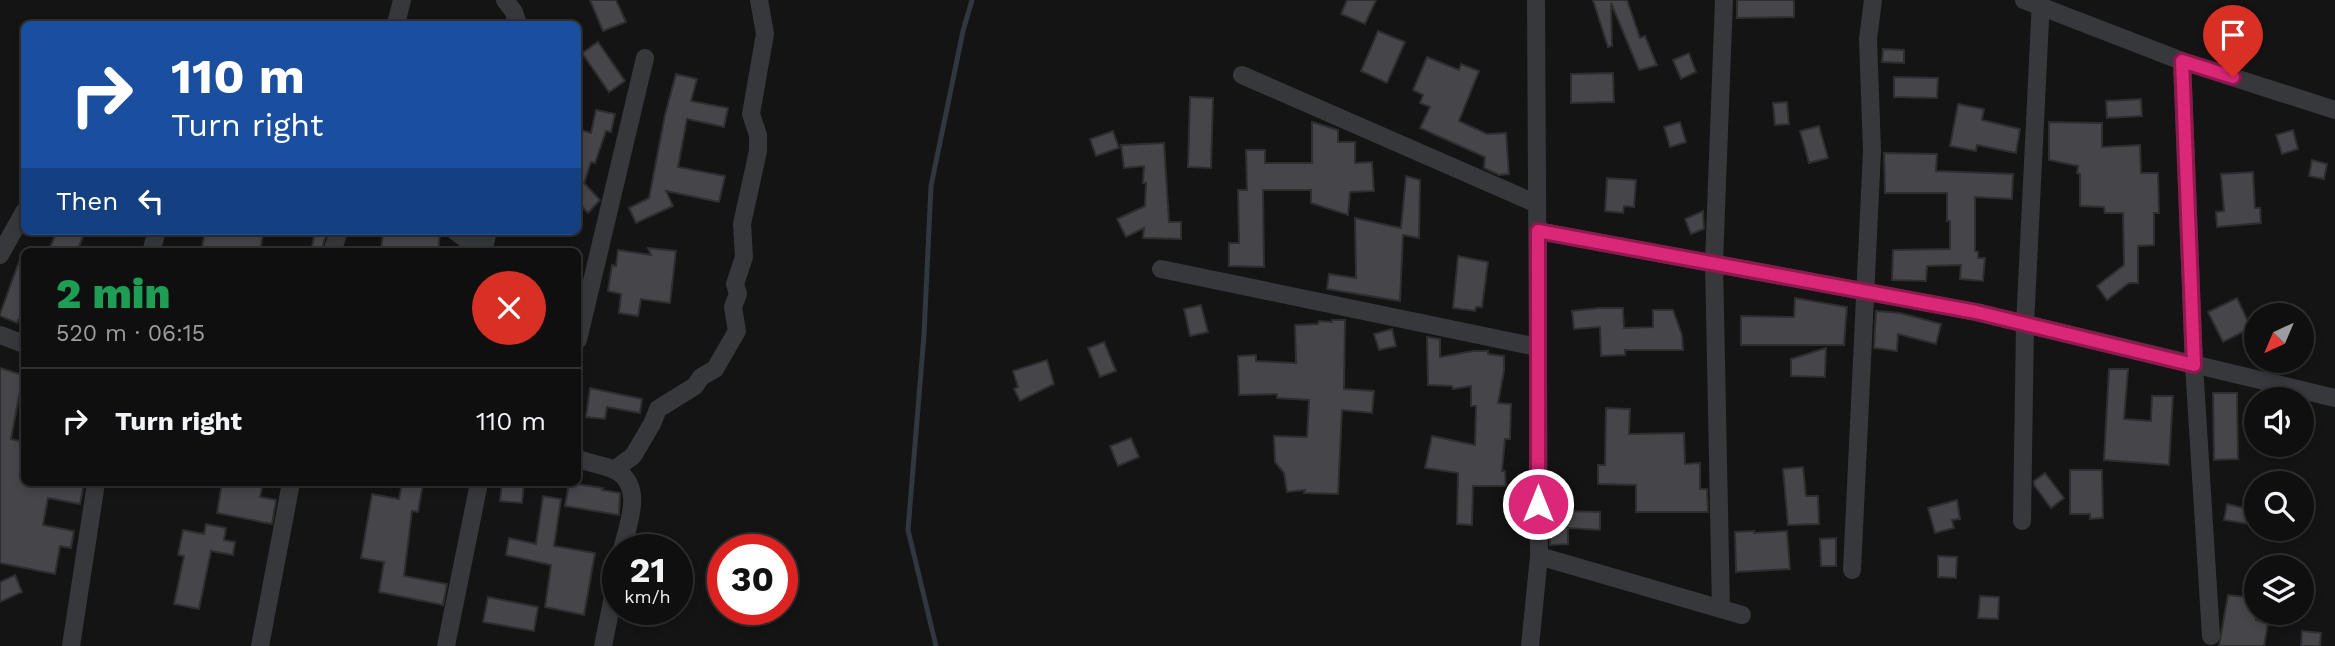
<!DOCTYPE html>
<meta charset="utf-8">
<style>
body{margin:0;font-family:"Work Sans",sans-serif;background:#181819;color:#f1f3f6;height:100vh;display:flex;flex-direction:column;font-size:26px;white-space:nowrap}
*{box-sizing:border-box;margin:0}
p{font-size:23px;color:#9b9c9f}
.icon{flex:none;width:38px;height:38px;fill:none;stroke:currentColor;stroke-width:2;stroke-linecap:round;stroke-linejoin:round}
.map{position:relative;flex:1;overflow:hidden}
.side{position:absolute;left:21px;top:248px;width:560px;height:238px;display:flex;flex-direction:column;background:#0f0f10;border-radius:10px;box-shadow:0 4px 10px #0003,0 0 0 2px #2f2f30}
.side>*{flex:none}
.banner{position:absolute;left:21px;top:21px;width:560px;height:214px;border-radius:10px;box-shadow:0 4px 10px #0003,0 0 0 2px #2f2f30;background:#1a4fa0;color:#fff;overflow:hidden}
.needle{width:46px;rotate:224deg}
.controls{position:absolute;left:2244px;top:303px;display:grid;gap:14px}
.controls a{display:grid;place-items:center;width:70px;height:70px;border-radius:50%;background:#0f0f10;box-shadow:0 4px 10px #0003,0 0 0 2px #2f2f30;font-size:35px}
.speed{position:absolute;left:602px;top:534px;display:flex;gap:14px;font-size:35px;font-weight:700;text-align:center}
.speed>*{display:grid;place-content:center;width:91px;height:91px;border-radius:50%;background:#0f0f10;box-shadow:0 4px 10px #0003,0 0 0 2px #2f2f30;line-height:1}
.speed small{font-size:18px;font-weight:400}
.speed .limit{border:10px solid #d22;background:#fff;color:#111}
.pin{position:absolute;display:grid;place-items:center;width:60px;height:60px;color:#fff;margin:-72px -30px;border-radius:50% 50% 50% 0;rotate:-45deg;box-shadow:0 0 7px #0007}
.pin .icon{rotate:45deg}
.me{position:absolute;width:77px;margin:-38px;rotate:0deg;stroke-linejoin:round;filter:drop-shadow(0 0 5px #0008)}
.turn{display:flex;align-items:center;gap:24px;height:147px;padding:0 35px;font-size:32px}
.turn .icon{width:91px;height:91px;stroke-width:2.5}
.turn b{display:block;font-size:49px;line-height:60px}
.then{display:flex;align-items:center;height:66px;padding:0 35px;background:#0003;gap:14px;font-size:26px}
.round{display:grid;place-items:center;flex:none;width:74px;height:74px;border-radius:37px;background:#181819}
.head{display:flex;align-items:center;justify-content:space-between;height:119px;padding:0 35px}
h1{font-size:42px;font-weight:800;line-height:52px;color:#1e9e55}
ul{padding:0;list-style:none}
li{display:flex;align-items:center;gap:21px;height:105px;padding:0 35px;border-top:2px solid #2f2f30}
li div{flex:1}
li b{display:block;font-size:26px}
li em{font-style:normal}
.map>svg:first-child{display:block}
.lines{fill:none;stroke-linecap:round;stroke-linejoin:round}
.stream{stroke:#30373e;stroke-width:5}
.building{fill:#46464a;stroke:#2e2e31;stroke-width:2}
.street{stroke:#37383b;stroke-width:18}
.route-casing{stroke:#8e194d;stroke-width:18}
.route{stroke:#db2777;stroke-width:12}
</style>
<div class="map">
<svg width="2335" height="646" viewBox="0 0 2335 646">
<rect width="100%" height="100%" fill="#141415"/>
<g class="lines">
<polyline class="stream" points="936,646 908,530 924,335 931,186 963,31 972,0"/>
</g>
<g class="building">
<polygon points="590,0 616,0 626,22 603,31"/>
<polygon points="1347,0 1376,0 1365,24 1341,14"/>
<polygon points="1593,0 1627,0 1640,38 1645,36 1657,65 1639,70 1611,3 1612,46 1608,47"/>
<polygon points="1737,0 1794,0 1794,17 1737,18"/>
<polygon points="1378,31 1405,42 1387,83 1361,71"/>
<polygon points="598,42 625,81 609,92 582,53"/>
<polygon points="1883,49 1904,50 1904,63 1882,62"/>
<polygon points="1689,53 1696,72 1681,79 1673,60"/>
<polygon points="1427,57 1459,70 1461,64 1479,71 1459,121 1487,134 1506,133 1509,174 1499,175 1484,168 1485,157 1420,128 1430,107 1420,103 1423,95 1413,90"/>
<polygon points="1613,73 1614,102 1571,103 1571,74"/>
<polygon points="676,74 697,79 691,101 728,108 724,127 687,119 678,167 725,176 719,202 666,191 673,206 636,223 629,208 649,198 665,115"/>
<polygon points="1894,77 1938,78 1937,98 1894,97"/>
<polygon points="1190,97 1213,98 1211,168 1188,167"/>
<polygon points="2141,99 2142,116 2107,118 2106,101"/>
<polygon points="1787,102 1789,124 1775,125 1773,103"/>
<polygon points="1958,104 1984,109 1982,120 2020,129 2016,153 1977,145 1976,151 1950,146"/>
<polygon points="596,110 615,114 611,132 606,131 595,163 591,162 584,183 600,200 588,213 578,202 578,129 591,133"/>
<polygon points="1312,122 1338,130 1338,142 1355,142 1355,163 1372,162 1374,191 1350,192 1348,215 1311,203 1311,190 1263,190 1264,267 1229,266 1229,243 1239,243 1238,190 1247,190 1246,150 1265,150 1265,163 1312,163"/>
<polygon points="1680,122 1686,142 1670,147 1664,127"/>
<polygon points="2049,122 2102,123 2102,147 2140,145 2141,173 2158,173 2159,213 2154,213 2154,245 2138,246 2138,283 2129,283 2107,300 2097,286 2124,265 2123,213 2105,213 2104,207 2080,206 2080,174 2077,173 2078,166 2049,160"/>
<polygon points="1819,126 1828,158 1809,163 1800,131"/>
<polygon points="2293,130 2298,149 2282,154 2276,135"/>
<polygon points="1113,131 1119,148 1096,156 1090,139"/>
<polygon points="1164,143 1169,222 1181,222 1181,239 1143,238 1144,228 1126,237 1117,219 1145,206 1146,183 1143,183 1144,166 1124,168 1121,145"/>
<polygon points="1884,153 1937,154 1936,171 2013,174 2012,199 1975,197 1975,251 1978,252 1978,258 1985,258 1983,281 1960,279 1961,265 1927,266 1926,281 1892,280 1893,250 1950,249 1950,221 1947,221 1947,193 1885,193"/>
<polygon points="2312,160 2327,164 2324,179 2309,176"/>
<polygon points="2253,172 2255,208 2260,208 2261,223 2217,227 2216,212 2224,211 2221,174"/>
<polygon points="1406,176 1420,180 1419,238 1403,235 1400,301 1327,289 1329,274 1356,278 1355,218 1401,228"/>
<polygon points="1607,178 1636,180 1634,207 1624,206 1623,213 1605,211"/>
<polygon points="1703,211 1704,229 1691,234 1685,219"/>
<polygon points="57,231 85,231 77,252 48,252"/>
<polygon points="205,231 263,233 260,252 226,252 202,248"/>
<polygon points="315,231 327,231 321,252 311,252"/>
<polygon points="383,231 440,233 438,252 381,252"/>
<polygon points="648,248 676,251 670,303 641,299 638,316 619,313 621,294 608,291 612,265 616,266 618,250 651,255"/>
<polygon points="23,251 24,322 18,320 17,323 0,316 0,314"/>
<polygon points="1458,256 1488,262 1482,307 1476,307 1475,311 1453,308"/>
<polygon points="1795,298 1847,307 1844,345 1741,345 1741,316 1794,317"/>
<polygon points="2237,298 2251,328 2223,342 2208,312"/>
<polygon points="1201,305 1208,332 1190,336 1184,309"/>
<polygon points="1599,308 1623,308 1624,328 1653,327 1653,310 1673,310 1682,335 1683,350 1625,350 1625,355 1601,356 1600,327 1574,329 1572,311"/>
<polygon points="1876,311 1900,313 1941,324 1936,344 1898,334 1897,351 1874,348"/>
<polygon points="1332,320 1345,320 1344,389 1374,391 1372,413 1342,410 1338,494 1304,493 1305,490 1287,492 1284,473 1275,462 1274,436 1307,437 1309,400 1277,398 1277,394 1239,395 1238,356 1256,355 1256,361 1296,363 1295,325 1318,324 1319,321 1332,322"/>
<polygon points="1392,329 1396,346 1379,350 1374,334"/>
<polygon points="1427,337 1440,339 1440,357 1473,351 1488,351 1488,354 1504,356 1504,371 1498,403 1511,404 1510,439 1505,439 1502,471 1505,471 1506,486 1473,486 1472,525 1457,524 1458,473 1425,468 1432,436 1475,445 1476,406 1471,406 1471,386 1453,389 1452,386 1428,385"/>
<polygon points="1104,342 1116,371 1100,377 1088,348"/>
<polygon points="1826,348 1825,377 1791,376 1791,359"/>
<polygon points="1047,360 1054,384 1020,401 1014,389 1018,387 1013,371"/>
<polygon points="0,368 23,375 11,439 24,442 20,473 24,474 24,483 84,483 80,504 48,498 43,525 74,531 71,548 60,546 55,574 0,563"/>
<polygon points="2109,369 2128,369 2124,419 2151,421 2152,396 2173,396 2169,465 2104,460"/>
<polygon points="590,388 642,399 640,413 607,407 605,419 586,417"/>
<polygon points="2213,393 2237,393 2238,459 2214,460"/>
<polygon points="1606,408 1630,409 1629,434 1684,433 1685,464 1700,463 1700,489 1707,489 1708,512 1636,512 1636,485 1598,484 1598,465 1605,465"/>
<polygon points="1131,438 1139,457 1118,466 1110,446"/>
<polygon points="1803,467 1806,496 1818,496 1819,524 1788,525 1783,469"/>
<polygon points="2070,470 2102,470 2103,518 2090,519 2090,514 2070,514"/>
<polygon points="2045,473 2064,498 2051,508 2034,485 2034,481"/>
<polygon points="222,483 263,483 260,497 276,500 272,524 217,513"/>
<polygon points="402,483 423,483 418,512 412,511 404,576 447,584 443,605 379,592 384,562 361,558 372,494 399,499"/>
<polygon points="502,483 524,483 522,503 500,501"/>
<polygon points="569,483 603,488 602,490 620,493 619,515 565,506"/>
<polygon points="543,496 561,499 554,546 595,553 584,615 545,607 551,565 506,555 509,538 536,544"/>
<polygon points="1957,500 1960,519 1952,520 1954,528 1935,533 1928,508"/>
<polygon points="1568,502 1568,511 1600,512 1600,530 1568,528 1568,544 1550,545 1550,503"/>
<polygon points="2227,504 2256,511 2256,525 2224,520"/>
<polygon points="206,524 226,528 224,540 235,542 233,555 211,551 199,609 174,604 184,556 178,555 183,530 204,534"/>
<polygon points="1754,531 1754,533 1787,531 1790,569 1736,572 1735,532"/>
<polygon points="1836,538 1836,566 1821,566 1820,539"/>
<polygon points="1938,556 1957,557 1956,578 1938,577"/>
<polygon points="15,575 22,592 0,602 0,582"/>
<polygon points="2228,595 2256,598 2256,620 2268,623 2264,646 2219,646"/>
<polygon points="1980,596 1999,597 1998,619 1978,618"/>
<polygon points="488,597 538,607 534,631 483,622"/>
<polygon points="2302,631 2321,633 2320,646 2301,646"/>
</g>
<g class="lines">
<g class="street">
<polyline points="505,0 514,12 518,24"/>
<polyline points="2024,0 2182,61 2335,110"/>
<polyline points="396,24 402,0"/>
<polyline points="2182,61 2194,365 2211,636"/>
<polyline points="1242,75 1537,204"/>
<polyline points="455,231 483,252"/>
<polyline points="1538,231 1976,312 2335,398"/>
<polyline points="151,252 157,231"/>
<polyline points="332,252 339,231"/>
<polyline points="483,252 488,231"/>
<polyline points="0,255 24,212"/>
<polyline points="1161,269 1537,347"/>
<polyline points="0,335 24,344"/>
<polyline points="578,340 645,58"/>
<path d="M 578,459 C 589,463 604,465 615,470 C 645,486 628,523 622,550"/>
<polyline points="614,470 633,456 652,424 658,409 695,386 701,377 715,369 737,331 733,307 738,294 735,284 744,257 742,224 758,151 758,135 751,114 765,34 759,0"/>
<polyline points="2022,521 2025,325 2041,0"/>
<polyline points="1539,556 1742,615"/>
<polyline points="1852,570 1872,151 1868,39 1873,0"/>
<polyline points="1721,609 1714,262 1724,0"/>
<polyline points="71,646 96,483"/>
<polyline points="260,646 291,483"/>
<polyline points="446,646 479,483"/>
<polyline points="603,646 618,572"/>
<polyline points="1530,646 1539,556 1536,0"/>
</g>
</g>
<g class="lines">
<defs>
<polyline id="route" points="1538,504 1538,231 1976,312 2194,365 2182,61 2233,77"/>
</defs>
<use href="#route" class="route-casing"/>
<use href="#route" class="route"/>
</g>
</svg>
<div class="controls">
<a><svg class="needle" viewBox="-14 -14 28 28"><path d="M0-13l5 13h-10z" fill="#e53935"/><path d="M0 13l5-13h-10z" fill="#9b9c9f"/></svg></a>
<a><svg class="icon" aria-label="sound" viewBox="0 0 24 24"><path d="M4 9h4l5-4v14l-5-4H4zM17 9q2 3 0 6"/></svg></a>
<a><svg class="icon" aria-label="search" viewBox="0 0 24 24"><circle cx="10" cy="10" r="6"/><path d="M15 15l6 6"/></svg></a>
<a><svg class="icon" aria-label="layers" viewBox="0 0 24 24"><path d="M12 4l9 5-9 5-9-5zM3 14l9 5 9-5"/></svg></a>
</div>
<div class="speed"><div>21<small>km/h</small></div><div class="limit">30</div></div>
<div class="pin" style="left:2233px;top:77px;background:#d93025"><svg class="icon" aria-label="arrive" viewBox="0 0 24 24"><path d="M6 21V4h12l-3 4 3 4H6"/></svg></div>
<svg class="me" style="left:1538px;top:504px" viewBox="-20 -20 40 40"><circle r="17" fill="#db2777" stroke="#fff" stroke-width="3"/><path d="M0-11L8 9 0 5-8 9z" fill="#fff"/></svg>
<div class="banner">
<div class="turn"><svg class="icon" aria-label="right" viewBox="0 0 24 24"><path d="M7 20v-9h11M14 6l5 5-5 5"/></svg><div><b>110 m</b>Turn right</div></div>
<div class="then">Then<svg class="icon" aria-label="left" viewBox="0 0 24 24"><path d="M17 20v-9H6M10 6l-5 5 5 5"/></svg></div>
</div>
<section class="side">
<div class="head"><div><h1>2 min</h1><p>520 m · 06:15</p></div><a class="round" style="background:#d93025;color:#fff"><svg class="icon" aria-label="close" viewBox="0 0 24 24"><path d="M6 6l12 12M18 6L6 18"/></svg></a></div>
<ul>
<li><svg class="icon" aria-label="right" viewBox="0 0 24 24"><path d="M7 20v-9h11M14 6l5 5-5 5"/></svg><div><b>Turn right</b></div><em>110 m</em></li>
</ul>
</section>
</div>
